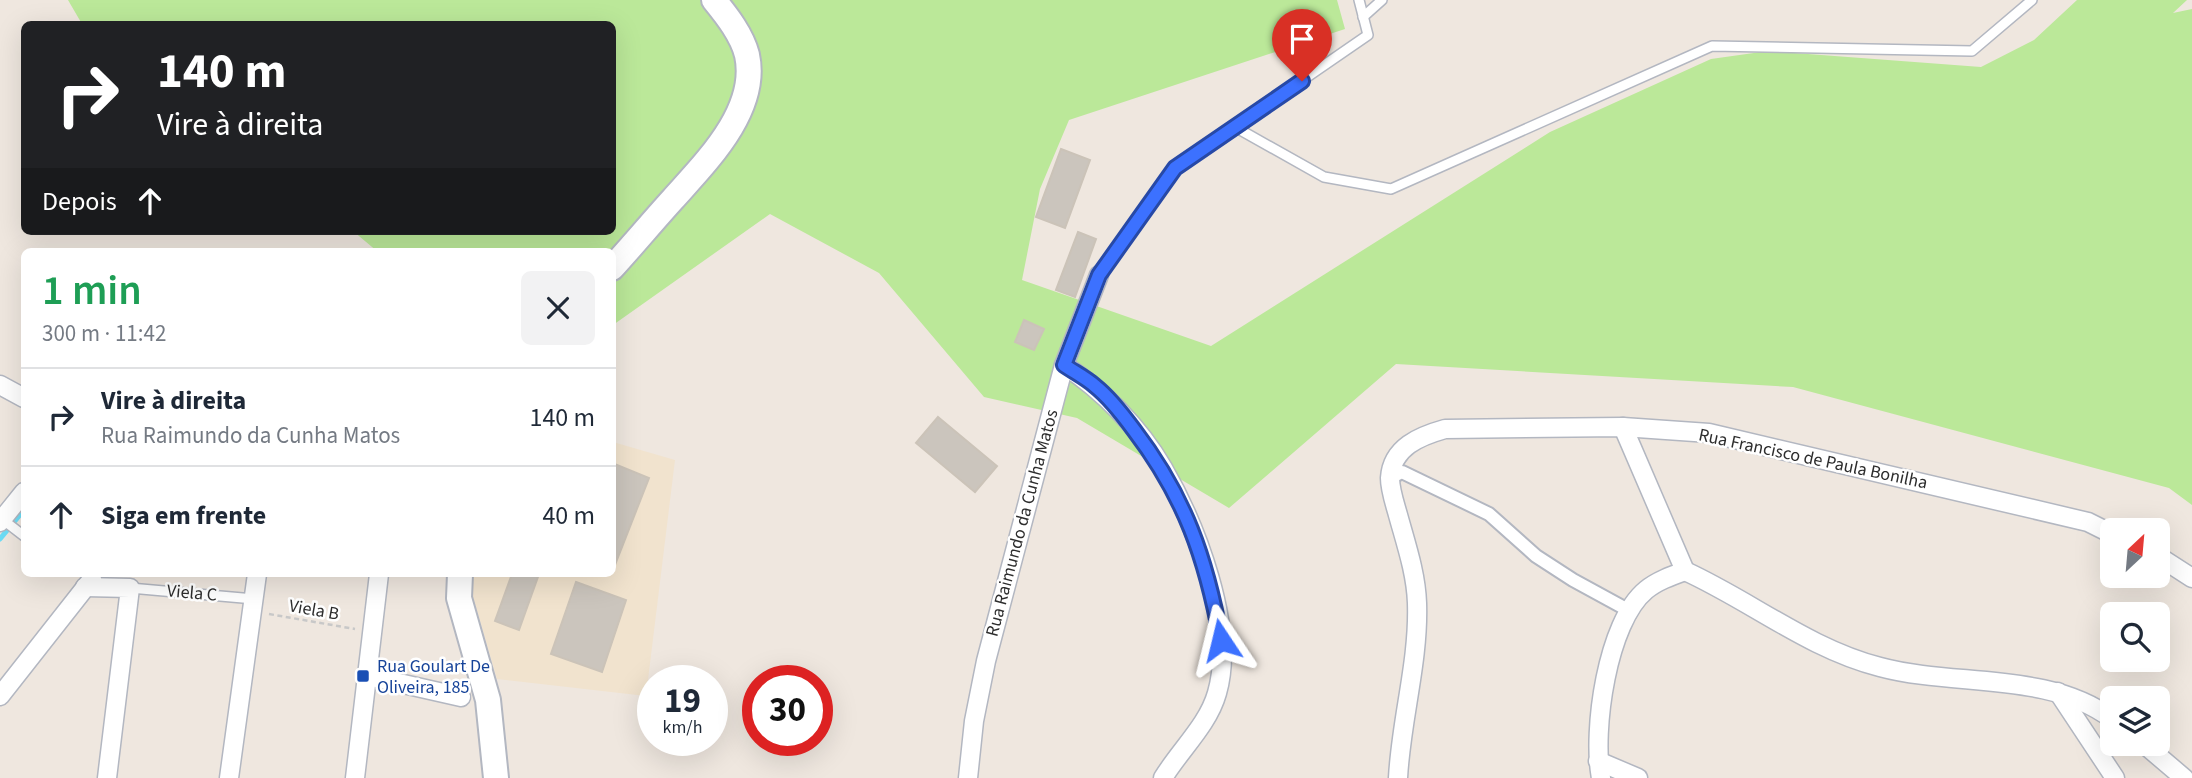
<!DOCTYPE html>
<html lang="pt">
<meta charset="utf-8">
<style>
body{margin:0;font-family:"Source Sans 3",sans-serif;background:#f2f2f3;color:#1f2937;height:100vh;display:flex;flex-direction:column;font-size:26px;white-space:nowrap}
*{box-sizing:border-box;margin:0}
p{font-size:23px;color:#747a83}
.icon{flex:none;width:38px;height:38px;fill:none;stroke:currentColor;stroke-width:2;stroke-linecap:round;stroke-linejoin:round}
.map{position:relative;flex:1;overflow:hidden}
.details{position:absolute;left:21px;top:248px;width:595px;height:329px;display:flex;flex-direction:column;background:#fff;border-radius:10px;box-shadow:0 7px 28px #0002}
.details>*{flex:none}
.guide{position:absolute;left:21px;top:21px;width:595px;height:214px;border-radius:10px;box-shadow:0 7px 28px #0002;background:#202124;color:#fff;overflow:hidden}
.needle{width:46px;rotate:26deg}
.fabs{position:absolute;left:2100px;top:518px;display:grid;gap:14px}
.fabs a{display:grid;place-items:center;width:70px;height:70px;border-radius:10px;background:#fff;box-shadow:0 7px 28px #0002;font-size:35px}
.speed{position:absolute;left:637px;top:665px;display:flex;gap:14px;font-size:35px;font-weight:700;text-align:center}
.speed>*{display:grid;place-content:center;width:91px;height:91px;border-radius:50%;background:#fff;box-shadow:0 7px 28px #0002;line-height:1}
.speed small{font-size:18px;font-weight:400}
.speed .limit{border:10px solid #d22;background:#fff;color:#111}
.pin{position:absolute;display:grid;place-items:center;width:60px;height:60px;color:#fff;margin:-72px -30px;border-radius:50% 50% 50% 0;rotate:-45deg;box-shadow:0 0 7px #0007}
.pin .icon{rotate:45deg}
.me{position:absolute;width:77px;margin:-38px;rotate:350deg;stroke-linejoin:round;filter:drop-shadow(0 0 5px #0008)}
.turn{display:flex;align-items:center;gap:24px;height:147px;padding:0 21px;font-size:32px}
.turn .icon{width:91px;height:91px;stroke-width:2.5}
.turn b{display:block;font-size:49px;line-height:60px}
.then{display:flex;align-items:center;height:66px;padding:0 21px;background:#0003;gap:14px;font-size:26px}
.round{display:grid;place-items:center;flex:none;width:74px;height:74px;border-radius:10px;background:#f2f2f3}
.head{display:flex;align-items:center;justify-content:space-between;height:119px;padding:0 21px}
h1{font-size:42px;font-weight:600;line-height:52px;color:#1e9e55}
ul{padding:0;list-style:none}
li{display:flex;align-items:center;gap:21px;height:98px;padding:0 21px;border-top:2px solid #e0e1e3}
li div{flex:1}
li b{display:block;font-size:26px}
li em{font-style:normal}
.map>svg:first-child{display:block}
.education{fill:#f1e3ce}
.green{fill:#bbe899}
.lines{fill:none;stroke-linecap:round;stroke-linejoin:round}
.stream{stroke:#6dddf6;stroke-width:5}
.building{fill:#cbc5bd;stroke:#cbc3b8;stroke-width:2}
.service-casing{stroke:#b3b7c1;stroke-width:12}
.pedestrian-casing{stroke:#b3b7c1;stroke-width:16}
.minor-casing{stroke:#b3b7c1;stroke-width:21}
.secondary-casing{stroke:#b3b7c1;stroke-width:28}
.path{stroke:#c8c8c8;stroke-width:2.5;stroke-dasharray:5 3.5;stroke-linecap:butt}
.service{stroke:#fff;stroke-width:9}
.pedestrian{stroke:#fff;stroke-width:12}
.minor{stroke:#fff;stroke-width:18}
.secondary{stroke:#fff;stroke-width:24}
.route-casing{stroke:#2749a6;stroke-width:18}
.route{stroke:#3c71ff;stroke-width:12}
.transit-dot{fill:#1a4fb4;stroke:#fff;stroke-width:2.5}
.labels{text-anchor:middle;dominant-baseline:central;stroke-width:5;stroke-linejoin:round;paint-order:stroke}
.street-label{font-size:18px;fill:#2d2d2d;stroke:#fff}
.transit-label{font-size:18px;fill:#164399;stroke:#fff;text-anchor:start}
</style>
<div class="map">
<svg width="2192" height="778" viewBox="0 0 2192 778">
<rect width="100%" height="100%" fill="#efe7df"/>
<polygon class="education" points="613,442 675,460 646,696 497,679 469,583 470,574 612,574"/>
<polygon class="green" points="68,0 1337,0 1345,29 1069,120 1040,189 1022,280 1211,346 1550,132 1711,59 1768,51 1981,67 2034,40 2077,0 2187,0 2173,13 2192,9 2192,505 2169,488 1793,387 1396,364 1229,508 1077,418 984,397 879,273 770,214 613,325 612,252 378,252 353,231 612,231 612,24 82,24"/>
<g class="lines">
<polyline class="stream" points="0,539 24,510"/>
</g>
<g class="building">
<polygon points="1061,149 1090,160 1065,228 1036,217"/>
<polygon points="1078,232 1096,239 1075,297 1056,290"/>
<polygon points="1024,320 1044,329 1034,350 1015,342"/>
<polygon points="938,417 997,466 975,492 916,443"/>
<polygon points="612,463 649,478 613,570 612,570"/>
<polygon points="512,574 539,574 519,630 495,621"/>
<polygon points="576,582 626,600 602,672 551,654"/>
</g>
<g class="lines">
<defs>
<g id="service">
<polyline points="1363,17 1382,0"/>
<polyline points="1235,127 1324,177 1391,189 1712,46 1972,51 2032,0"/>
<polyline points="1099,275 1175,168 1368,35 1359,0"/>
<polyline points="2,519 24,536"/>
<polyline points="130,588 254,599"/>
</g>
<polyline id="pedestrian" points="1390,478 1402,472 1489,514 1536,556 1573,580 1628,610"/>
<g id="minor">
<path d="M 1064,365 C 1103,391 1139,427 1163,468 C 1196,525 1236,628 1217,693 C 1208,725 1180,750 1163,778"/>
<polyline points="0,385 24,398"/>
<polyline points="0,522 24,492"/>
<polyline points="2158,556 2192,578"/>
<path d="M 1685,571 C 1751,601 1809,649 1880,667 C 1954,687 2049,671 2112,719"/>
<polyline points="85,587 130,588 107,778"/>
<polyline points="368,676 461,697"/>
<polyline points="2058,692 2115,778"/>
<polyline points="0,696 92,579"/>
<polyline points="2144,744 2184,778"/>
<polyline points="1598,761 1638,778"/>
<polyline points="229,778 257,574"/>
<polyline points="355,778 379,574"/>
<polyline points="968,778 974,721 986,661 1064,365 1099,275"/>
<path d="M 1398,778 C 1401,719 1419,662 1417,603 C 1416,573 1406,544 1398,515 C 1395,504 1390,490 1390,478 C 1392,447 1420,436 1445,429 L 1623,427 L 1709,433 L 2088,522 L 2112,534"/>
<path d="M 1601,778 C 1592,731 1607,622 1646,590 C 1657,581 1671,576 1685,571 L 1623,427"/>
</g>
<g id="secondary">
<path d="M 612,268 C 633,245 653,221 673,199 C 706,162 759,110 747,55 C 742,35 727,16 714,0"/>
<polyline points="460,574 459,598 488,700 496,778"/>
</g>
</defs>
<use href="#service" class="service-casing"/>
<use href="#pedestrian" class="pedestrian-casing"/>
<use href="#minor" class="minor-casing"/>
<use href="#secondary" class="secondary-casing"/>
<polyline class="path" points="269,614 355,629"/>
<use href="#service" class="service"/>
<use href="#pedestrian" class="pedestrian"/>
<use href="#minor" class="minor"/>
<use href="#secondary" class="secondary"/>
</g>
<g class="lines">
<defs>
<path id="route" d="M 1221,640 C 1206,558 1185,497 1134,430 C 1123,415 1110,398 1095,386 C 1086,378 1074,372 1064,365 L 1099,275 L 1175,168 L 1302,81"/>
</defs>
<use href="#route" class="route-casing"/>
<use href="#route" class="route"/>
</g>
<rect class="transit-dot" x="356" y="669" width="14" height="14" rx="3.5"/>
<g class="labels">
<g class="street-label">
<text transform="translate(1813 459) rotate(12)">Rua Francisco de Paula Bonilha</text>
<text transform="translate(1022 523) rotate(-75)">Rua Raimundo da Cunha Matos</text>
<text transform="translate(192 593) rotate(5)">Viela C</text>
<text transform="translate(314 610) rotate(10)">Viela B</text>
</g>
<g class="transit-label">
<text x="377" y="666">Rua Goulart De<tspan x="377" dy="21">Oliveira, 185</tspan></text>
</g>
</g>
</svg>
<div class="fabs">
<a><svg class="needle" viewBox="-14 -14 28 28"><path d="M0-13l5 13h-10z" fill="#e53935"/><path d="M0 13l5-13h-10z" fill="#747a83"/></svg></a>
<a><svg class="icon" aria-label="search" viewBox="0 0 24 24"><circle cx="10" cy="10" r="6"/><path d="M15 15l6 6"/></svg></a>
<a><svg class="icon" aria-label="layers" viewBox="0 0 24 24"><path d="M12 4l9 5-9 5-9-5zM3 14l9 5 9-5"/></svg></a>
</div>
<div class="speed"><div>19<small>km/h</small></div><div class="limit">30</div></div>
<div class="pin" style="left:1302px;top:81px;background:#d93025"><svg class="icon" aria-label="arrive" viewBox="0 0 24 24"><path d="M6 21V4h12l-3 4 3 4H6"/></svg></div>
<svg class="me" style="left:1221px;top:640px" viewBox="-20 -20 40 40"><path d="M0-17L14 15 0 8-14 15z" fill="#3c71ff" stroke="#fff" stroke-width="4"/></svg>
<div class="guide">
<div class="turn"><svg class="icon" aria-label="right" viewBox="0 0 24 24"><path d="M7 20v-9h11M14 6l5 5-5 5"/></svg><div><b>140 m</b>Vire à direita</div></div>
<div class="then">Depois<svg class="icon" aria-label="ahead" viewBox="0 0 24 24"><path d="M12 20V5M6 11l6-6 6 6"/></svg></div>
</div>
<section class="details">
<div class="head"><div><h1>1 min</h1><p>300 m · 11:42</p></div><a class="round"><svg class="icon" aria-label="close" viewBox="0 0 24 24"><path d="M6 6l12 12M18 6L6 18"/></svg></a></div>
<ul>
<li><svg class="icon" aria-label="right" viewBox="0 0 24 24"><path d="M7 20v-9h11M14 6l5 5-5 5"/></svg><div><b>Vire à direita</b><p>Rua Raimundo da Cunha Matos</p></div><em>140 m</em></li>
<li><svg class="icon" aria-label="ahead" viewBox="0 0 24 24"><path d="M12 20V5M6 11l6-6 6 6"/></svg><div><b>Siga em frente</b></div><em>40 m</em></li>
</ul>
</section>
</div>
